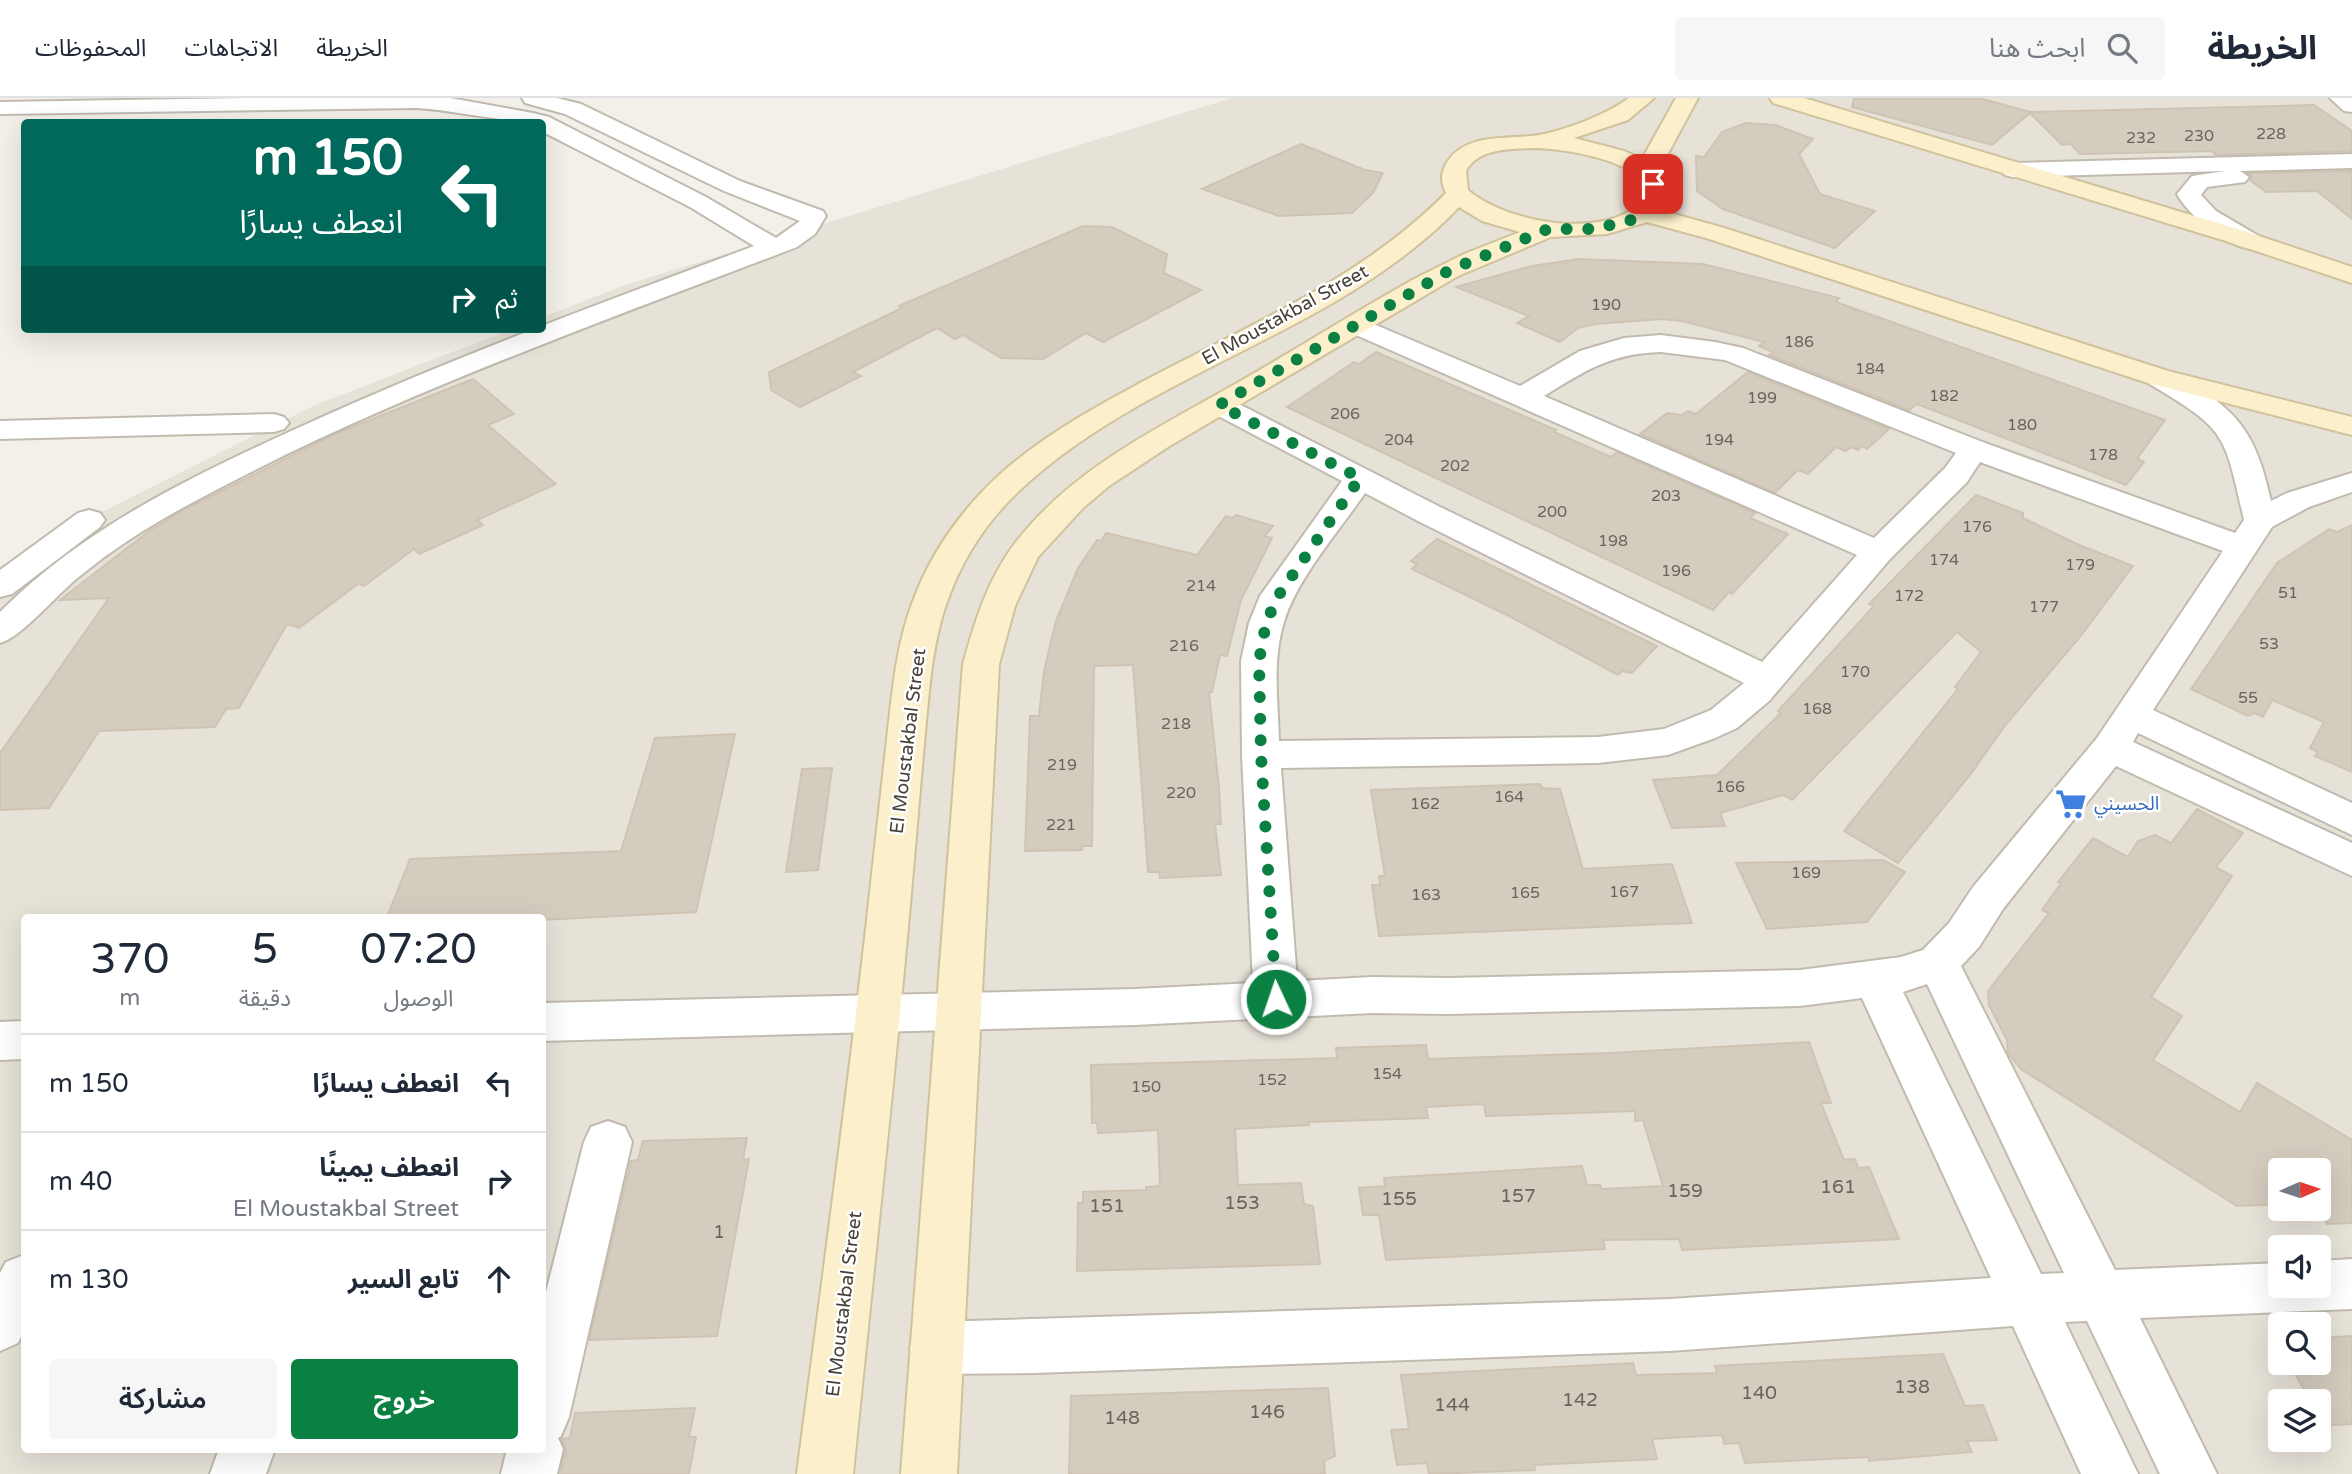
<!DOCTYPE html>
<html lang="ar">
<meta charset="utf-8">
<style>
body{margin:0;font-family:"Varela Round","Noto Sans Arabic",sans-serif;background:#f6f6f7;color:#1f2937;direction:rtl;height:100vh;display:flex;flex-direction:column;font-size:26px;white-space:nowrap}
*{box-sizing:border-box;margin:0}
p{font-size:23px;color:#747a83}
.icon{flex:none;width:38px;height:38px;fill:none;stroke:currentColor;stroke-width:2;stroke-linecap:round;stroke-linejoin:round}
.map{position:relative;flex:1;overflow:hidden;direction:ltr}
.panel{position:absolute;left:21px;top:816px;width:525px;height:539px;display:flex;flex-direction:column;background:#fff;border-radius:7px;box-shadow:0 7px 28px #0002;direction:rtl}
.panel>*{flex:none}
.hud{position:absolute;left:21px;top:21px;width:525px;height:214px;border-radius:7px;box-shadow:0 7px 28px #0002;direction:rtl;background:#00695c;color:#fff;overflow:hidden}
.needle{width:46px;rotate:87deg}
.tools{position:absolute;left:2268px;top:1060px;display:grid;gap:14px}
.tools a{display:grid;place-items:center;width:63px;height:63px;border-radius:7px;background:#fff;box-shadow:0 7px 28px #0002;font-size:35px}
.pin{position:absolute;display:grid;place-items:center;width:60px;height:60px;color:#fff;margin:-30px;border-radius:14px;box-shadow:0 4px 10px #0006}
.me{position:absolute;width:77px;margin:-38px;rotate:357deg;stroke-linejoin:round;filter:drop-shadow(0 0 5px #0008)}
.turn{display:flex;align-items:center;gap:24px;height:147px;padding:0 28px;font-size:32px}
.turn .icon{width:91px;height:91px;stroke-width:2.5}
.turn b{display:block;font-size:49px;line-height:60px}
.then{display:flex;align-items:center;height:66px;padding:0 28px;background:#0003;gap:14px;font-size:26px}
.eta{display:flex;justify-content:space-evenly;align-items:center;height:119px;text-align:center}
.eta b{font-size:42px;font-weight:600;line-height:49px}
.primary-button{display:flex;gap:14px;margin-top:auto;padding:14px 28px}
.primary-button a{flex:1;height:80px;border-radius:7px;background:#0b8043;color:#fff;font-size:28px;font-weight:600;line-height:80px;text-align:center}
.primary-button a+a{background:#f6f6f7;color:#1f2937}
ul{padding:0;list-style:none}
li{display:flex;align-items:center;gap:21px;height:98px;padding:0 28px;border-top:2px solid #e0e1e3}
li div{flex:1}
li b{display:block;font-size:26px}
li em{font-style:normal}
header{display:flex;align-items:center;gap:42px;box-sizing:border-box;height:98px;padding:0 35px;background:#fff;border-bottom:2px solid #e0e1e3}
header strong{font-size:33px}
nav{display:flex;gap:38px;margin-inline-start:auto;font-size:24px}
.search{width:490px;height:63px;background:#f6f6f7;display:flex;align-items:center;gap:18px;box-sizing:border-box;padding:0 24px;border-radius:7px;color:#747a83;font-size:26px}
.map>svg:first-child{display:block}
.residential{fill:#e7e2d8;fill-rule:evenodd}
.building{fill:#d4ccbf;stroke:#cfc3b3;stroke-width:2}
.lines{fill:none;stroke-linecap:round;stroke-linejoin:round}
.street-casing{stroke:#c1bbaf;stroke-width:4}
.secondary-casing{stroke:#d0c29c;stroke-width:4}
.street{fill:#fff;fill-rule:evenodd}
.secondary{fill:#fbefcc;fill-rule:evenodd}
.route{stroke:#0b8043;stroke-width:12;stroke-dasharray:0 21.6}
.labels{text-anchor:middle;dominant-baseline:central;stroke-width:5;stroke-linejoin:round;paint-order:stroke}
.number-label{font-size:16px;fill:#6a645a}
.street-label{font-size:19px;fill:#474138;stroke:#fff}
.shop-label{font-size:19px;fill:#366cbe;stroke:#fff;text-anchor:start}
.near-number-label{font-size:19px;fill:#6a645a}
</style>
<header>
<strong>الخريطة</strong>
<div class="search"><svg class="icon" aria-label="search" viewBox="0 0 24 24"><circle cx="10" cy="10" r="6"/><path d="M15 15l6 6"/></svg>ابحث هنا</div>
<nav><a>الخريطة</a><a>الاتجاهات</a><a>المحفوظات</a></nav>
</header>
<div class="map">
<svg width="2352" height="1376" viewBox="0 0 2352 1376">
<rect width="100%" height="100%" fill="#f3f0e9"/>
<path class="residential" d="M 1232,0 L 2352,0 L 2352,1376 L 0,1376 L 0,486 L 28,451 L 315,307 L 512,231 L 542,231 L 543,219 L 625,187 ZM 24,819 L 542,819 L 542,1351 L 24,1351 ZM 2280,1073 L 2319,1073 L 2319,1111 L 2280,1111 ZM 2280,1150 L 2319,1150 L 2319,1188 L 2280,1188 ZM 2280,1227 L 2319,1227 L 2319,1265 L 2280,1265 ZM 2280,1304 L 2319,1304 L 2319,1342 L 2280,1342 Z"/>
<g class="building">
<polygon points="1854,0 1979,0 2030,14 2314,7 2352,33 2352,53 2216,57 2212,53 2080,56 2071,46 2062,47 2030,15 1992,47 1852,9"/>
<polygon points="1746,25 1775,27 1813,41 1799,56 1820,96 1875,113 1835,150 1723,111 1697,93 1696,58 1704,59 1722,34"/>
<polygon points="1301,46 1365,72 1383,75 1373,95 1352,115 1279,118 1202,91"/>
<polygon points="2352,73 2352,121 2317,93 2266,94 2250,82 2252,79 2248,75"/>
<polygon points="1083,128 1112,129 1167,156 1164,175 1201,192 1103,244 1086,235 1043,261 1001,260 963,237 955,241 937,230 853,274 861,278 800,309 771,292 769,274 902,210 899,208"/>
<polygon points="1579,161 1703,166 1839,200 1836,204 2165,322 2137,361 2144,364 2126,387 1917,306 1909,312 1769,257 1773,254 1759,248 1764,244 1682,223 1662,221 1595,226 1578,230 1560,244 1517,225 1529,218 1456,189 1532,168"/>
<polygon points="1376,254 1556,332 1554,334 1611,359 1617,354 1755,415 1750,420 1788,436 1732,496 1729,494 1713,512 1287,309 1354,264 1359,266"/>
<polygon points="1748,274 1889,331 1867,351 1862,348 1858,352 1851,349 1846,353 1836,349 1808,376 1798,372 1775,395 1640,336 1667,315 1682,317 1688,313 1696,316"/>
<polygon points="473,281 514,316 488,327 556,386 477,422 483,427 419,456 414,451 364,488 358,486 299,530 287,526 239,610 226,611 215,629 99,633 49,710 0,712 0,655 109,500 60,502 149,433 187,410 335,336"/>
<polygon points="1976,397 2023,415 2023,420 2079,447 2133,468 2080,539 2007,625 1970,677 1898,765 1844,733 1958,591 1955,589 1981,554 1957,534 1792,702 1783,697 1720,715 1725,728 1672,730 1653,682 1717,677 1781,615 1778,613 1874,508 1869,506"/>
<polygon points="1236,417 1273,428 1265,438 1272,440 1241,502 1227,558 1220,557 1212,594 1209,594 1219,690 1221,726 1215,726 1221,777 1160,780 1159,774 1148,774 1133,567 1094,568 1092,748 1082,748 1082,752 1025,753 1030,618 1039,618 1044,573 1056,523 1078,470 1097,442 1101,443 1106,435 1197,457 1226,418 1233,420"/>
<polygon points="2352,427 2352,674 2315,658 2318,654 2310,650 2324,624 2272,602 2263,619 2255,615 2248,618 2191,591 2277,465 2329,431 2337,434"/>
<polygon points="1437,441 1564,503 1657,548 1632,575 1622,573 1618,577 1509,518 1412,471 1417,466 1411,463"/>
<polygon points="735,636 696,814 542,822 542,819 387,819 410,761 621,753 655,640"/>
<polygon points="832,670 818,772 786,774 802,671"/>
<polygon points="1540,686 1542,690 1560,691 1583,771 1672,766 1692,825 1379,838 1372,787 1380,787 1379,778 1385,778 1371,692"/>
<polygon points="2197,711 2243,735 2216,769 2232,778 2151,899 2182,918 2153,962 2240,1014 2257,985 2352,1042 2352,1125 2327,1126 2318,1111 2319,1073 2280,1073 2280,1106 2237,1108 2021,971 2008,955 2007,942 1989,907 1988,893 2049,815 2042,812 2061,785 2058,784 2093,740 2128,759 2138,743 2155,737 2171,745"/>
<polygon points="1883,762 1905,774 1867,824 1767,831 1736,765"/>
<polygon points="1809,944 1831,1005 1821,1005 1844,1062 1855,1061 1858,1070 1869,1069 1899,1141 1682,1152 1679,1141 1603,1142 1605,1151 1386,1162 1379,1117 1363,1117 1359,1090 1385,1088 1384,1080 1582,1068 1587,1087 1600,1087 1602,1091 1663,1088 1643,1022 1635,1023 1635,1013 1486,1018 1484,1006 1426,1009 1428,1020 1309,1024 1309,1027 1235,1031 1238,1087 1301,1085 1304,1106 1313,1108 1320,1166 1077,1173 1078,1105 1083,1105 1083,1094 1146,1092 1146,1089 1160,1088 1158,1032 1098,1035 1097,1025 1092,1025 1091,967 1337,960 1336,950 1426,947 1428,961 1610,955"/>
<polygon points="747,1040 743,1062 749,1061 717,1238 589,1242 631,1063 638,1062 643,1043"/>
<polygon points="2352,1238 2352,1326 2319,1328 2319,1304 2311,1304 2289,1265 2319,1265 2319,1240"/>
<polygon points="1943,1256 1965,1308 1983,1307 1997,1342 1967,1343 1972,1354 1869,1363 1868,1359 1745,1365 1739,1345 1724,1346 1722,1337 1652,1341 1657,1361 1534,1367 1535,1372 1429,1376 1427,1365 1397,1367 1391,1332 1409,1331 1401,1277 1633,1265 1636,1277 1717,1275 1715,1268"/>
<polygon points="1328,1290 1335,1358 1324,1363 1325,1376 1069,1376 1071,1298"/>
<polygon points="695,1310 689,1339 696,1339 689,1376 560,1376 566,1352 561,1341 570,1340 575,1315"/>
</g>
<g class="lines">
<defs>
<g id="street">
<path d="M 246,0 L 450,0 L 533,15 L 549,19 L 706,99 L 776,140 L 800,123 L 724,93 L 565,16 L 525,5 L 522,0 L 557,0 L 581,6 L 740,83 L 823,113 L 826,118 L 815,136 L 797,149 C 591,228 380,302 186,408 C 149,428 113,451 80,478 C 59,494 21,540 0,545 L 0,514 C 85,429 192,378 300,329 C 451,260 599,206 754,148 L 690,109 L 543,34 L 542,24 C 501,24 459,13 417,10 L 0,16 L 0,4 Z"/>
<polygon points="2330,0 2352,0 2352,14 2344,13"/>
<path d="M 2352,56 L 2352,70 L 2240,73 L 2249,79 L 2245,84 L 2207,89 L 2201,97 L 2216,113 L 2262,140 L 2265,145 L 2262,150 C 2235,157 2189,119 2177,96 L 2192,78 L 2225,73 L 2013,79 L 2005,77 L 2001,72 L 2005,67 L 2013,65 Z"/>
<path d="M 1357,219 L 1520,288 L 1580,253 L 1624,240 L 1661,237 L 1715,244 L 1743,250 L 1985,345 L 2235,435 L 2244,422 C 2224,334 2227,332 2148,285 L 2144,279 L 2148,273 C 2164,269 2174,277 2188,284 C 2243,315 2258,344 2271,403 L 2287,395 L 2352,375 L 2352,394 L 2309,409 L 2272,429 L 2153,612 L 2352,705 L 2352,737 L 2138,635 L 2133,644 L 2352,745 L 2352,778 L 2116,668 L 2003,811 L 1979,849 L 1961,868 L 2115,1172 L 2280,1165 L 2280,1188 L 2319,1188 L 2319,1163 L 2352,1161 L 2352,1211 L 2140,1220 L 2217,1376 L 2160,1376 L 2087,1223 L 2065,1224 L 2138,1376 L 2081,1376 L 2013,1228 L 1670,1253 L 1034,1275 L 936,1276 L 917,1269 L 910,1250 L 917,1231 L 936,1224 L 1670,1201 L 1991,1180 L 1862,900 L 1800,908 L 1448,916 L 1372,915 L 1135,927 L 542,943 L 542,905 L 1135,891 L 1253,885 L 1242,657 L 1241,563 L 1249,525 L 1260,498 L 1342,383 L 1209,313 L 1204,307 L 1209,301 L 1219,298 L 1229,301 L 1440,409 L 1762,564 L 1857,457 L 1347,233 L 1343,227 L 1347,221 ZM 1661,254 L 1725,262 L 1956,355 L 1945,370 L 1874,440 L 1544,298 C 1584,273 1612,255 1661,254 ZM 1980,364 L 2223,453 L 2097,640 L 1973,789 L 1949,825 L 1923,852 L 1901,859 L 1800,872 L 1448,880 L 1372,879 L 1297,883 L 1281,670 L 1598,665 L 1668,657 L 1715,640 L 1737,630 L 1769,603 L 1890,461 L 1967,384 ZM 1365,395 L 1418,423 L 1744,585 L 1711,612 L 1664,631 L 1598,639 L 1279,643 C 1278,604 1272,562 1284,524 C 1296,482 1340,432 1365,395 ZM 1927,886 L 2064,1175 L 2041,1176 L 1903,894 Z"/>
<polygon points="274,316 284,319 289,325 284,331 274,334 0,341 0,323"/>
<polygon points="89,412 100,415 105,422 100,429 12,496 0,499 0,472 78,415"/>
<polygon points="24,923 24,961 0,962 0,924"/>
<polygon points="608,1023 625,1029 632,1044 569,1319 561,1338 558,1340 563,1351 557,1376 501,1376 507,1351 542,1351 542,1210 584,1044 591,1029"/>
<polygon points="24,1157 24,1233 18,1245 0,1253 0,1175 6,1164"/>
<polygon points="219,1351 275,1351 266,1376 210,1376"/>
</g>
<g id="secondary">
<path d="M 1629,0 L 1654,0 L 1628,22 L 1574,40 L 1624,53 L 1642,61 L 1676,0 L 1698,0 L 1658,74 C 1667,88 1669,97 1660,112 L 1724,130 L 2168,273 L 2352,319 L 2352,337 L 2148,285 L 1706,140 L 1647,124 L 1607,136 L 1551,139 L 1458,178 L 1168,349 L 1109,388 L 1083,410 L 1038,459 L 1015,508 L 999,566 L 957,1376 L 901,1376 L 963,566 C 975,523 988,480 1016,444 C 1073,370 1160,329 1239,284 C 1298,250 1355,214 1414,181 L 1464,156 L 1520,134 L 1482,123 L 1459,109 C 1337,237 1147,272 1019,393 C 987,423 963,460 948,501 C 931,547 929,597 924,646 C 919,699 915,753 910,807 C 893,997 872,1186 853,1376 L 797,1376 C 821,1191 846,1007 867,822 C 873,764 880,707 886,650 C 892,600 895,550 913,503 C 930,457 960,414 996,380 C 1038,341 1090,312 1140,285 C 1245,229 1362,181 1446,95 C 1440,83 1441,75 1447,64 C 1468,32 1514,43 1544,36 C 1571,30 1607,16 1629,0 ZM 1534,50 C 1559,50 1634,61 1642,87 C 1644,92 1642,99 1641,104 C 1604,143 1504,124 1468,92 L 1466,73 C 1478,50 1511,51 1534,50 Z"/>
<polygon points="1770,0 1804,0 2244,133 2352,169 2352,185 2226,143 1773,5"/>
</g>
</defs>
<use href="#street" class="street-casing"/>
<use href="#secondary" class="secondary-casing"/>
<use href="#street" class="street"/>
<use href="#secondary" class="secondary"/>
</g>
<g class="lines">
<polyline class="route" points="1276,901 1261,657 1259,563 1266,525 1278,498 1360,380 1219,307 1450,172 1548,131 1594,131 1632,122 1652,106 1655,96 1653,86"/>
</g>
<defs>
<symbol id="supermarket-bare" viewBox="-9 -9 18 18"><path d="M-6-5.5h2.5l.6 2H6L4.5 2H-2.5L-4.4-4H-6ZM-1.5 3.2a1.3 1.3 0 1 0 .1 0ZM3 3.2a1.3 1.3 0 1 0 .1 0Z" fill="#3f7fe0" stroke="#fff" stroke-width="2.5" paint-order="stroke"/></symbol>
</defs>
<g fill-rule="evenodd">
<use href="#supermarket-bare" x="2049" y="684" width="44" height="44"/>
</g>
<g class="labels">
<g class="number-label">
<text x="2271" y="36">228</text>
<text x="2199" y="38">230</text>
<text x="2141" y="40">232</text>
<text x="1606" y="207">190</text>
<text x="1799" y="244">186</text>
<text x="1870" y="271">184</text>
<text x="1944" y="298">182</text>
<text x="1762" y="300">199</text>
<text x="1345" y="316">206</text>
<text x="2022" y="327">180</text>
<text x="1399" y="342">204</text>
<text x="1719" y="342">194</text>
<text x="2103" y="357">178</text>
<text x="1455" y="368">202</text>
<text x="1666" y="398">203</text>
<text x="1552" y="414">200</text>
<text x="1977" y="429">176</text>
<text x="1613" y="443">198</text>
<text x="1944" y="462">174</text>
<text x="2080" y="467">179</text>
<text x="1676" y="473">196</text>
<text x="1201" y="488">214</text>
<text x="2288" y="495">51</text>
<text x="1909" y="498">172</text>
<text x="2044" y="509">177</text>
<text x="2269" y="546">53</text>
<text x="1184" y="548">216</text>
<text x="1855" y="574">170</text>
<text x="2248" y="600">55</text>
<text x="1817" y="611">168</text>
<text x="1176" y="626">218</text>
<text x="1062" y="667">219</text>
<text x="1730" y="689">166</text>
<text x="1181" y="695">220</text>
<text x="1509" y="699">164</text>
<text x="1425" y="706">162</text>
<text x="1061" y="727">221</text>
<text x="1806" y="775">169</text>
<text x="1624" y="794">167</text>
<text x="1525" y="795">165</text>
<text x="1426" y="797">163</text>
<text x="1387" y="976">154</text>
<text x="1272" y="982">152</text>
<text x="1146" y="989">150</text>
</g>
<g class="street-label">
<text transform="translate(1285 217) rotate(-29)">El Moustakbal Street</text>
<text transform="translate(908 643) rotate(-83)">El Moustakbal Street</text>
<text transform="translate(844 1206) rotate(-83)">El Moustakbal Street</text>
</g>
<g class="shop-label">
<text x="2094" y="706">الحسيني</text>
</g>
<g class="near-number-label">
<text x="1838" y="1089">161</text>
<text x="1685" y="1093">159</text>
<text x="1518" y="1098">157</text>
<text x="1399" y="1101">155</text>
<text x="1242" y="1105">153</text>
<text x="1107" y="1108">151</text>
<text x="719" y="1134">1</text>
<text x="1912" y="1289">138</text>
<text x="1759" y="1295">140</text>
<text x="1580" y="1302">142</text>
<text x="1452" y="1307">144</text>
<text x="1267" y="1314">146</text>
<text x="1122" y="1320">148</text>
</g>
</g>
</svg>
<div class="tools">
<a><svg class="needle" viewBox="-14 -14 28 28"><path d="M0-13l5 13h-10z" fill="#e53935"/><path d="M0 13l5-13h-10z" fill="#747a83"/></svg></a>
<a><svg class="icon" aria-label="sound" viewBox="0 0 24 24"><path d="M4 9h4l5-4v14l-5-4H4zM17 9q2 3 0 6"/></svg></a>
<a><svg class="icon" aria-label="search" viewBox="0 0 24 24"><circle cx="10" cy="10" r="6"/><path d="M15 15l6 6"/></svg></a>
<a><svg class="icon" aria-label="layers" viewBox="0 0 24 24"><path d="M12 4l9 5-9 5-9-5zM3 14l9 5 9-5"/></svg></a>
</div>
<div class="pin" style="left:1653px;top:86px;background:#d93025"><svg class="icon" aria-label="arrive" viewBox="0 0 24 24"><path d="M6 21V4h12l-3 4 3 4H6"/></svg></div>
<svg class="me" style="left:1276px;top:901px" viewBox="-20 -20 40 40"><circle r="17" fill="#0b8043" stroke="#fff" stroke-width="3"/><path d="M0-11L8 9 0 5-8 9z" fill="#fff"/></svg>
<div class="hud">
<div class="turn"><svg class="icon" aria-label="left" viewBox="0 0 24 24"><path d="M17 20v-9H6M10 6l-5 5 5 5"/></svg><div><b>150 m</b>انعطف يسارًا</div></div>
<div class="then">ثم<svg class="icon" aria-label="right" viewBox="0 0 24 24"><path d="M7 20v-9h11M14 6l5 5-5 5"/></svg></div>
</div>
<section class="panel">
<div class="eta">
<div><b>07:20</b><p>الوصول</p></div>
<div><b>5</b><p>دقيقة</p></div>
<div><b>370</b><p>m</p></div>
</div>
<ul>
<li><svg class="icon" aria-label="left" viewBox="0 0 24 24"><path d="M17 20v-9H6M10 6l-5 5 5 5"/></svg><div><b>انعطف يسارًا</b></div><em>150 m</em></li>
<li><svg class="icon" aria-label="right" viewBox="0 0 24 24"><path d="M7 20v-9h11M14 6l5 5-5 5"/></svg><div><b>انعطف يمينًا</b><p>El Moustakbal Street</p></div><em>40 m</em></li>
<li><svg class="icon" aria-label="ahead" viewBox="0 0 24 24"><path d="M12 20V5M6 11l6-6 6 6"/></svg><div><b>تابع السير</b></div><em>130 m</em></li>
</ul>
<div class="primary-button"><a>خروج</a><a>مشاركة</a></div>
</section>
</div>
